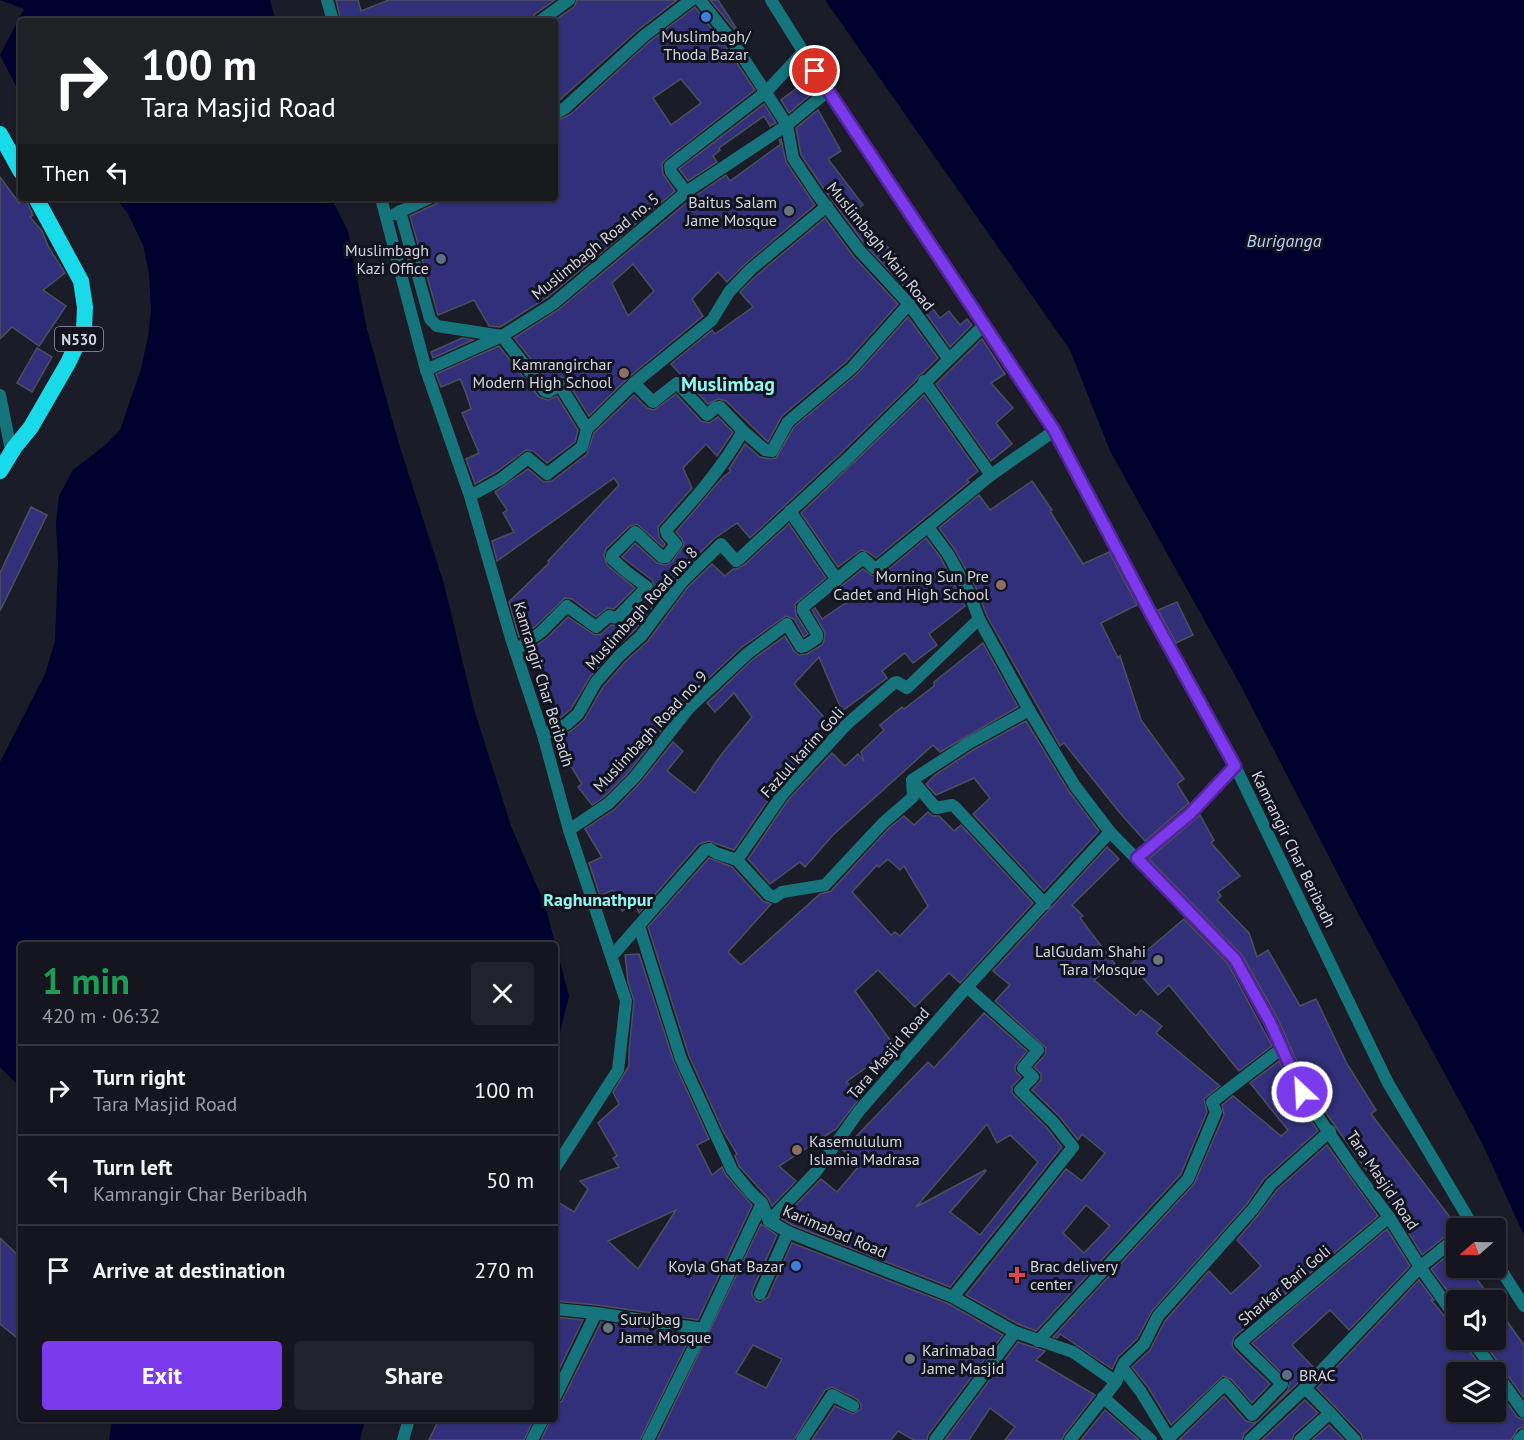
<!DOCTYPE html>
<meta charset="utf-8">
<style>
body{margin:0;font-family:"PT Sans",sans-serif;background:#21222b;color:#f1f3f6;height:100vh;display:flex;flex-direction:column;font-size:22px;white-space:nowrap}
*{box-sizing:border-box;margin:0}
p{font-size:20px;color:#9d9fa4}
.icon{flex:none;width:33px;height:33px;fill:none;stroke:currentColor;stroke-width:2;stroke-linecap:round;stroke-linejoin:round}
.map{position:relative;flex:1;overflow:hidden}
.side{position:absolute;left:18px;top:942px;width:540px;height:480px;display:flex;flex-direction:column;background:#14151e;border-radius:6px;box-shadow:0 2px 4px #0004,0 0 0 2px #33343c}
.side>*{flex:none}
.top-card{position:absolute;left:18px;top:18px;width:540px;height:183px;border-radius:6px;box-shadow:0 2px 4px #0004,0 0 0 2px #33343c;background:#202124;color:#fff;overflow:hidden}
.needle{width:39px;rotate:250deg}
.buttons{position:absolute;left:1446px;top:1218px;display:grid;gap:12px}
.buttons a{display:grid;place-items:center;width:60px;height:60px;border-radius:6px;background:#14151e;box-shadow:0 2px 4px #0004,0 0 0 2px #33343c;font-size:30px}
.pin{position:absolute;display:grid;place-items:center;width:51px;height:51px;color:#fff;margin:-26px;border:3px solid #fff;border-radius:50%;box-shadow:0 2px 6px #0007}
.me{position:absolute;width:66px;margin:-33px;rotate:335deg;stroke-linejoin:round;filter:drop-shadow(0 0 4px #0008)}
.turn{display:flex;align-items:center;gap:21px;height:126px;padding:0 24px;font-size:27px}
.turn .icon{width:78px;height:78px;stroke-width:2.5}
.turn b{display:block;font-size:42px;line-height:51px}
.then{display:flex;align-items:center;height:57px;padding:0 24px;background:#0003;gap:12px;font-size:22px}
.round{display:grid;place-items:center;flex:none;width:63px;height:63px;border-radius:6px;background:#21222b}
.summary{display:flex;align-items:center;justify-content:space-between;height:102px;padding:0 24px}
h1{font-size:36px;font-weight:600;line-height:45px;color:#1e9e55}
.cta{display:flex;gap:12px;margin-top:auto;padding:12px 24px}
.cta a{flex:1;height:69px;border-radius:6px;background:#7c3aed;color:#fff;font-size:24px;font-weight:600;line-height:69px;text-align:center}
.cta a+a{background:#21222b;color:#f1f3f6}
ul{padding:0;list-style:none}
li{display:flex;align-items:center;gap:18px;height:90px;padding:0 24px;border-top:2px solid #33343c}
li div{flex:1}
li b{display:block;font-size:22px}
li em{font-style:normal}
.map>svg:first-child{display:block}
.water{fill:#00002f}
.building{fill:#32307a;stroke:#4d4f5e;stroke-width:1.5;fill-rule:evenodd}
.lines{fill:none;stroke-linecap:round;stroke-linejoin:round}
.minor{stroke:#16757c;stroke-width:12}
.trunk{stroke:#18dae8;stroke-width:16}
.route-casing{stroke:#51269a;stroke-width:15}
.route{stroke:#7c3aed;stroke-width:10}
.shop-dot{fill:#3f7fe0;stroke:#11131f;stroke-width:2}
.worship-dot{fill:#6b7280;stroke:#11131f;stroke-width:2}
.service-dot{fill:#5c6f8a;stroke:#11131f;stroke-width:2}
.education-dot{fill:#8d6e63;stroke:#11131f;stroke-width:2}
.health-dot{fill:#e0444e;stroke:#11131f;stroke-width:2}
.labels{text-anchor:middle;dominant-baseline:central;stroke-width:6;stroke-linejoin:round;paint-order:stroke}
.shield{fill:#11131f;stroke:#9a9ba5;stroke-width:1.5}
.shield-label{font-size:15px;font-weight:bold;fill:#d4d5de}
.poi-label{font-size:16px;fill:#d4d5de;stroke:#11131f;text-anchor:end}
.street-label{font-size:16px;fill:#d4d5de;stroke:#11131f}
.water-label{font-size:18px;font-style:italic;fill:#bad0f8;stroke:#11131f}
.neighbourhood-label{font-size:18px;font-weight:bold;fill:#8ef8ef;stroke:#11131f}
.quarter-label{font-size:20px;font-weight:bold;fill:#8ef8ef;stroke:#11131f}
</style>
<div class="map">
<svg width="1524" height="1440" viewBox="0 0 1524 1440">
<rect width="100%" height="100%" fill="#1a1c28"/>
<g class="water">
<polygon points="0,0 270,0 276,21 21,21 21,96 0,55 24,9"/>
<polygon points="825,0 1524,0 1524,1235 1481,1141 1358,913 1241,686 1110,451 1070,350"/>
<polygon points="116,198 331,198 348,231 367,329 398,441 444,584 474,709 511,826 545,905 569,996 555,1052 555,945 21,945 21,1088 0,1067 0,762 45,674 55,641 58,562 56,522 59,496 73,470 104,446 120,430 141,369 148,337 151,310 149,273 143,245 128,214"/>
<polygon points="112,1419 365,1419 360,1440 109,1440"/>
</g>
<g class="building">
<polygon points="336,0 358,0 361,11 389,0 555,0 535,14 532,21 341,21"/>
<polygon points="577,0 677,0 638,30 555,104 554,21 574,7"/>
<polygon points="710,0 718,0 736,28 734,29"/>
<path d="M 695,7 L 726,47 L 755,90 L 665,160 L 662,164 L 663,174 L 675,191 L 548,297 L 500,327 L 489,326 L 474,300 L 438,315 L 410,216 L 448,198 L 555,198 L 555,122 L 571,114 L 649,42 ZM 681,79 L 701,103 L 671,125 L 653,98 Z"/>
<polygon points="802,84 809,96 789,113 781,100"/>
<polygon points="764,104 776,123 770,126 764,116 719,148 720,150 713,156 717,162 688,181 679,169"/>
<polygon points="818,110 841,151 828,159 863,205 856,210 880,240 897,256 893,260 940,318 949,311 960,325 967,319 972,325 950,347 915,298 866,246 824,189 801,155 796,128"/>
<path d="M 781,139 L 786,162 L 815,205 L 746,263 L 727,282 L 718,272 L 692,299 L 703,316 L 629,377 L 589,416 L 565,378 L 560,377 L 549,382 L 514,338 L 558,310 L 691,199 L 726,175 L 730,181 L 781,144 L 779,140 ZM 633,264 L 654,291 L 628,316 L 612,283 Z"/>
<polygon points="0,177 19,203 25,199 26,200 33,215 30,217 42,231 48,246 65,273 43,290 66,306 39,346 12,327 0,339"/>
<polygon points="825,218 854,257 898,304 846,362 782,416 768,442 726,401 718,399 708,404 671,364 712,330 715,334 753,307 740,292 757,275"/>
<polygon points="908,317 938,358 923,373 919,375 916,380 840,454 750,538 737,523 715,538 675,577 635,630 614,649 590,677 571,709 559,719 545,684 547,684 531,649 547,638 568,617 595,635 601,634 611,625 619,626 623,624 653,593 655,588 652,580 622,557 635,543 657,563 666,565 672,562 684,545 682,539 676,532 723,477 731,471 729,469 745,444 760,457 771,459 776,458 794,427 857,374"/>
<polygon points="462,338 473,340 433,358 431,352"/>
<polygon points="982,339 1005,374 991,383 1013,408 996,423 1012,444 991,461 936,384"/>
<polygon points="499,346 539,397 548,400 557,396 578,430 575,442 547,463 533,451 526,450 496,472 475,484 466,459 479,453 462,413 471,409 466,393 460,379 441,387 436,374"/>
<polygon points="37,348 52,357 32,392 17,383"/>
<polygon points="676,394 701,421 709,423 718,417 733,432 717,456 706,444 683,468 692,488 658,527 659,537 665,544 663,547 637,524 630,526 606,549 604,555 607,565 635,588 614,609 607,608 596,617 572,599 565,598 536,626 519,637 509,602 549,563 548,561 619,485 614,478 497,561 492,541 514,532 503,513 507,510 495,492 528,469 544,482 552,481 587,454 594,433 634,395 647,408 654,410"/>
<polygon points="924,395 978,471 967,480 969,482 876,558 868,552 861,550 838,567 801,513"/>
<polygon points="1032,481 1052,510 1050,511 1083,564 1109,552 1137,605 1101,623 1118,658 1120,656 1141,720 1184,779 1177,784 1189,803 1145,841 1120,813 1064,743 1060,746 987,616 976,588 955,550 939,528 979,495 990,510"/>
<polygon points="31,507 47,515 0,611 0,573"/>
<polygon points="789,524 826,578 795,604 796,615 808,634 804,637 794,619 786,616 742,647 695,691 693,689 629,772 604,797 592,805 578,787 582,784 564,755 558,757 553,740 571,731 584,720 603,687 626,661 648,641 688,587 712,564 725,576 733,569 737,569 744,565"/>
<polygon points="926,538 941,558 965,606 929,634 937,645 913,663 905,653 882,671 887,678 842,711 819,657 794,684 831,725 817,738 820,741 775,790 734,850 709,841 699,844 639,913 635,902 622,911 613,890 600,896 589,863 602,857 585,829 615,809 641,782 673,742 683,751 667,771 695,793 721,755 752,717 734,693 715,712 707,703 752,660 785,636 794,651 799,655 807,654 822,645 824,641 825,633 812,610 815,608 822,619 847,602 839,588 863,569 873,576 882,575"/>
<polygon points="1177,602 1193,635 1176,643 1158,610"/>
<polygon points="983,643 1018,707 940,752 933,745 833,835 805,867 800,862 770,884 748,859 788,800 832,753 845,766 858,754 864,761 861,752 884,730 880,725 902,707 904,709 934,686 934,682"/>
<polygon points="1026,721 1068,790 1099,831 1044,891 973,814 990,798 974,778 936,795 926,784 935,775 973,750"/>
<path d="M 928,812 L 933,816 L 939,816 L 954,831 L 961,825 L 1033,903 L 960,983 L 949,973 L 915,1007 L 878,970 L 855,991 L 895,1047 L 846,1082 L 862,1095 L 836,1129 L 779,1166 L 796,1181 L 772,1206 L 768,1198 L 739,1166 L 735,1156 L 737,1154 L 723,1131 L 689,1056 L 648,927 L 709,858 L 732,867 L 763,901 L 771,904 L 728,952 L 741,965 L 820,894 L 831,891 L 889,828 L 904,816 L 914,825 ZM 888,859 L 900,870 L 904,866 L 928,906 L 900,936 L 895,932 L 891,935 L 852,892 L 877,865 L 879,867 Z"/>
<polygon points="1200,815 1214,840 1211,843 1240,876 1218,892 1221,896 1217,900 1249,933 1257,957 1268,950 1300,1006 1316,999 1347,1064 1376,1110 1371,1114 1456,1225 1456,1230 1451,1232 1422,1255 1396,1212 1309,1089 1278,1019 1242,955 1149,859"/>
<path d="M 1107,847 L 1119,859 L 1072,905 L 1083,916 L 1080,918 L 1115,964 L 1094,980 L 1136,1016 L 1141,1010 L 1162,1026 L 1156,1033 L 1220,1086 L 1204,1099 L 1207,1112 L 1181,1174 L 1036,1331 L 1018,1324 L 966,1295 L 1066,1169 L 1082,1181 L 1105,1153 L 1082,1134 L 1078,1140 L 1059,1116 L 1032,1090 L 1041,1080 L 1041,1074 L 1034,1067 L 1045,1055 L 1046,1048 L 995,1001 L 1010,985 L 993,971 ZM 1086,1205 L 1110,1226 L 1084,1253 L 1063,1233 Z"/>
<polygon points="1184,919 1228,964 1272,1046 1239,1071 1169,985 1158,995 1131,964"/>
<path d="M 639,954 L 674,1062 L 709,1139 L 697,1145 L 712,1175 L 722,1167 L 726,1175 L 752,1205 L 698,1320 L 597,1305 L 555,1301 L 555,1200 L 574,1212 L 588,1189 L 580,1181 L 619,1167 L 613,1158 L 617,1156 L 598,1123 L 619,1104 L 613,1092 L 629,1066 L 629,1051 L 634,1001 L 628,982 L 625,955 ZM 676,1210 L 638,1269 L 608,1241 Z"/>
<path d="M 984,1013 L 1027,1051 L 1015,1066 L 1015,1071 L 1021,1077 L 1012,1087 L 1012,1093 L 1047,1128 L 1062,1147 L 950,1287 L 792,1225 L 782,1219 L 821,1179 L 837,1192 L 859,1166 L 843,1150 L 928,1062 L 934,1068 ZM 987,1124 L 997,1143 L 1010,1135 L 1038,1162 L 980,1235 L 950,1212 L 986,1171 L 985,1170 L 916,1207 Z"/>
<polygon points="1279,1061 1295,1097 1318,1131 1264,1179 1247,1204 1152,1311 1137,1339 1118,1357 1112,1369 1060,1334 1057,1338 1053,1337 1194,1184 1224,1115 1222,1105 1233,1096 1281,1136 1288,1130 1250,1083"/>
<polygon points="1327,1145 1378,1216 1234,1337 1232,1344 1234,1349 1270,1384 1252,1403 1231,1379 1223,1376 1171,1425 1148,1387 1132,1367 1150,1350 1165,1321 1209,1271 1231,1294 1261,1266 1237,1240 1259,1214 1277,1190"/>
<path d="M 761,1224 L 777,1235 L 752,1291 L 752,1295 L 756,1301 L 761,1302 L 768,1297 L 792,1243 L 949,1304 L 1003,1335 L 928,1435 L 927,1440 L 914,1440 L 898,1431 L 891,1440 L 812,1440 L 835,1406 L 853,1414 L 861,1409 L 861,1405 L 857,1399 L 832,1387 L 825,1390 L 794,1440 L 657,1440 ZM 753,1345 L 782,1359 L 766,1388 L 736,1373 Z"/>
<polygon points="1387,1229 1410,1266 1349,1330 1330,1310 1292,1345 1313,1367 1299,1382 1244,1434 1242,1440 1179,1440 1224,1396 1246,1421 1253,1423 1258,1421 1288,1390 1290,1382 1252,1343"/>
<polygon points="0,1238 21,1258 21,1341 0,1324"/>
<polygon points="1456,1248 1456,1268 1469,1268 1492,1300 1454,1300 1431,1269"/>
<polygon points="1419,1280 1434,1300 1431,1300 1456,1330 1456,1340 1464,1340 1465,1345 1485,1372 1456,1372 1456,1412 1496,1412 1496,1387 1517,1417 1524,1420 1524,1427 1518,1429 1511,1440 1363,1440 1361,1434 1317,1388"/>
<polygon points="1496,1306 1524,1345 1524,1398 1482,1340 1496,1340"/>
<polygon points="555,1317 583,1320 555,1378"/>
<polygon points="601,1322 691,1335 640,1440 541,1440 551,1419 555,1419 555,1405 562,1401"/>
<polygon points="1018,1342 1045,1351 1036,1360 1095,1395 1064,1435 1062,1440 1005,1440 1015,1427 990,1408 969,1440 945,1440"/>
<polygon points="1305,1400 1318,1413 1294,1434 1292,1440 1262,1440"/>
<polygon points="1105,1410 1139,1440 1081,1440"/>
<polygon points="439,1419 534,1419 524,1440 429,1440"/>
<polygon points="1329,1425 1344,1440 1312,1440"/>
</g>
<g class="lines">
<g class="minor">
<polyline points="327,0 333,21"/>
<polyline points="700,0 733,42 787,125 793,158 817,194 860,251 909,304 948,358"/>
<polyline points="771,0 828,91 1054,431 1151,614 1235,766 1388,1083 1474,1228"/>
<polyline points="540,21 569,0"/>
<polyline points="555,114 565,108 644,36 691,0"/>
<polyline points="686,192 671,172 670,166 766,92 803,52"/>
<polyline points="381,198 426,370 470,496 511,638 543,735 569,830 626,1001 618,1070 555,1168"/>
<polyline points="400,211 430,319 437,326 502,336 545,391 548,392 560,385 561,387 587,429"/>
<polyline points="395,214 429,198"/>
<polyline points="426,370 502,336 553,304 686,192 787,125 828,91"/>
<polyline points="924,381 991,475"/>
<polyline points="634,383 653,402 677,383 707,415 715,408 720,407 743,431"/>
<polyline points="0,395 10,445"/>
<polyline points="470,496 501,479 528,458 547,474 582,447 587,429 634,383 712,320 729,292 751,269 827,206"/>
<polyline points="790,511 837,580"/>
<polyline points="928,527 948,554 969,592 979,619 1029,710 1075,786 1110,832"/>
<path d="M 516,650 L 541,632 L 567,606 L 596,627 L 609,616 L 617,618 L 647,587 L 628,573 L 612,559 L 612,555 L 635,532 L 662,557 L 666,557 L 676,544 L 667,534 L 666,530 C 695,499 722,468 743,431 L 765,450 L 772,451 L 788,422 L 852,368 L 909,304"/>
<polyline points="543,735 567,724 578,714 596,682 620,655 641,636 682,582 721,544 736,561 739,559 846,460 984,325"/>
<polyline points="912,780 936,808 952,805 955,807 1045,904"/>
<polyline points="569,830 609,803 635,777 689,708 747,654 787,624 801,647 805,646 817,638 817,634 803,611 803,607 863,558 874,568 877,568 991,475 1054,431"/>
<polyline points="1137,858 1190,814 1235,766"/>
<polyline points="737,860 769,895 775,897 782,892 825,885 883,823 913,797 912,780 969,743 1029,710"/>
<polyline points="639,926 681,1059 732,1170 751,1193 762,1203 769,1221 788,1232 953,1297 1015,1332 1073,1352 1116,1382"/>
<polyline points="612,956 705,850 710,849 716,853 737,860 782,795 846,725 894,683 897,682 907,688 979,619"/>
<polyline points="769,1221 815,1173 859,1111 967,987 1110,832 1235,959 1270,1022 1302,1093 1355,1171 1389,1217 1420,1267 1456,1318"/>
<polyline points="1496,1262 1524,1306"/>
<polyline points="760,1294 788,1232"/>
<polyline points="953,1297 1073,1147 1053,1122 1020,1090 1033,1077 1023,1068 1038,1050 967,987"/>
<polyline points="555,1309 596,1313 703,1329"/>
<polyline points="1472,1340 1524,1412"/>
<polyline points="1038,1341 1188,1179 1216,1112 1212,1102 1281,1049"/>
<polyline points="1122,1367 1141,1392 1169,1438 1225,1384 1252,1415 1282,1384 1240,1343 1389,1217"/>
<polyline points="555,1397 596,1313"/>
<polyline points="1103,1397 1151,1440"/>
<polyline points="1330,1413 1355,1440"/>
<polyline points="403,1440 409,1419"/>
<polyline points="532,1440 543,1419"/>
<polyline points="648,1440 703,1329 762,1203"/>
<polyline points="802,1440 832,1395 853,1406"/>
<polyline points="935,1440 1015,1332"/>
<polyline points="1070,1440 1116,1382 1124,1363 1144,1344 1158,1316 1253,1209 1271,1184 1330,1131"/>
<polyline points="1250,1440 1305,1388"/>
<polyline points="1300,1440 1330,1413 1305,1388 1420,1267 1456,1238"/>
<polyline points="1519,1440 1524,1435"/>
</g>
<g class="trunk">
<polyline points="0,134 21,172"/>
<polyline points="0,471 14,448 31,427 68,363 84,329 85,307 81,281 36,198"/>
</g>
</g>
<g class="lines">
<defs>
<polyline id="route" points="815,71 1054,430 1151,614 1235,766 1190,814 1137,858 1235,959 1270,1022 1302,1092"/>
</defs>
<use href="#route" class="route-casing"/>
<use href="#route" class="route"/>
</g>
<g class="shop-dot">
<circle cx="706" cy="17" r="6"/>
<circle cx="796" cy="1266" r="6"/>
</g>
<g class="worship-dot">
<circle cx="789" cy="211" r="6"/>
<circle cx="1158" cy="960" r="6"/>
<circle cx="608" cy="1328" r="6"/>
<circle cx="910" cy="1359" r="6"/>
</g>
<g class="service-dot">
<circle cx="441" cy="259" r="6"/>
<circle cx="1287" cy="1375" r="6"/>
</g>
<g class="education-dot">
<circle cx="624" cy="373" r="6"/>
<circle cx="1001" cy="585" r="6"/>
<circle cx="797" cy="1150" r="6"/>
</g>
<path class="health-dot" d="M1014 1266h6v6h6v6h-6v6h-6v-6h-6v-6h6z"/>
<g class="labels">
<rect class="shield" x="55" y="327" width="48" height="24" rx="4.5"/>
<g class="shield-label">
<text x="79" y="339">N530</text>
</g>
<g class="poi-label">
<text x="706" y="36" text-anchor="middle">Muslimbagh/<tspan x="706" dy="18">Thoda Bazar</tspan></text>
<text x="777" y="202">Baitus Salam<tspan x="777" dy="18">Jame Mosque</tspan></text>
<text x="429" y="250">Muslimbagh<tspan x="429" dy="18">Kazi Office</tspan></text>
<text x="612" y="364">Kamrangirchar<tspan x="612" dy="18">Modern High School</tspan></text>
<text x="989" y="576">Morning Sun Pre<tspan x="989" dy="18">Cadet and High School</tspan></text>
<text x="1146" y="951">LalGudam Shahi<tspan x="1146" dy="18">Tara Mosque</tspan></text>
<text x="809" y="1141" text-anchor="start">Kasemululum<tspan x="809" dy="18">Islamia Madrasa</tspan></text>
<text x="784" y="1266">Koyla Ghat Bazar</text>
<text x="1030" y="1266" text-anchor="start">Brac delivery<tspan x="1030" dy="18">center</tspan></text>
<text x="620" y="1319" text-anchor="start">Surujbag<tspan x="620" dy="18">Jame Mosque</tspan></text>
<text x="922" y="1350" text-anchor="start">Karimabad<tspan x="922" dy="18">Jame Masjid</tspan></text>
<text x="1299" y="1375" text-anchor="start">BRAC</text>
</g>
<g class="street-label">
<text transform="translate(595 246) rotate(-39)">Muslimbagh Road no. 5</text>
<text transform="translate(881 246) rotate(51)">Muslimbagh Main Road</text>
<text transform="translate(641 608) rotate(-48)">Muslimbagh Road no. 8</text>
<text transform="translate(544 684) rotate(73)">Kamrangir Char Beribadh</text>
<text transform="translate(650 731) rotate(-47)">Muslimbagh Road no. 9</text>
<text transform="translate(802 752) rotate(-48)">Fazlul karim Goli</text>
<text transform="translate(1294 849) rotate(64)">Kamrangir Char Beribadh</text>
<text transform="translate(888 1053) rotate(-49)">Tara Masjid Road</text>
<text transform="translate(1383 1180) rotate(56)">Tara Masjid Road</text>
<text transform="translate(835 1231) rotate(23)">Karimabad Road</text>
<text transform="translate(1284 1285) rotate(-40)">Sharkar Bari Goli</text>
</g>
<g class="water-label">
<text x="1284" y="240">Buriganga</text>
</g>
<g class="neighbourhood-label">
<text x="598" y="899">Raghunathpur</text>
</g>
<g class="quarter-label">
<text x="728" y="384">Muslimbag</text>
</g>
</g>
</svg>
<div class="buttons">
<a><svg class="needle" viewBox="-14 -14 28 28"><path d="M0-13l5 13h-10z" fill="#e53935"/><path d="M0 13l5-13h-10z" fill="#9d9fa4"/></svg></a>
<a><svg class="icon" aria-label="sound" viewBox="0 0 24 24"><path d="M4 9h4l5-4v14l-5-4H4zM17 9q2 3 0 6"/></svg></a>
<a><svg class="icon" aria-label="layers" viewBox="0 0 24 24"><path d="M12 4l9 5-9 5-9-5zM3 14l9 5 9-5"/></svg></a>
</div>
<div class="pin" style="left:815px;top:71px;background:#d93025"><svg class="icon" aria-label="arrive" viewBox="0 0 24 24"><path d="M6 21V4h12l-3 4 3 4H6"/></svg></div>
<svg class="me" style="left:1302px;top:1092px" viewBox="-20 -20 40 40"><circle r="17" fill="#7c3aed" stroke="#fff" stroke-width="3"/><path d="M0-11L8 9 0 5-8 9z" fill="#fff"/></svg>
<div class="top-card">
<div class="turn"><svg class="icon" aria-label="right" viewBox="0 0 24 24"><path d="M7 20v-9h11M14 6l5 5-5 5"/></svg><div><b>100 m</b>Tara Masjid Road</div></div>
<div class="then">Then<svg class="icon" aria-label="left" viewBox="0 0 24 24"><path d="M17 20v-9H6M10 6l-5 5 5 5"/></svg></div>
</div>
<section class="side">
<div class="summary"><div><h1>1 min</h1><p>420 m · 06:32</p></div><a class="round"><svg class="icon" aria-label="close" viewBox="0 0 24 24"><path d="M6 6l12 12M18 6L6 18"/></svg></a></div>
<ul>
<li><svg class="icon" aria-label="right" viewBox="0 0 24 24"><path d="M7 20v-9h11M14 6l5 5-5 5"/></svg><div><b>Turn right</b><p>Tara Masjid Road</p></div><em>100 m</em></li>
<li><svg class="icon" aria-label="left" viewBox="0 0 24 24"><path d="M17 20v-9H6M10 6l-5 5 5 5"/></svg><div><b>Turn left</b><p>Kamrangir Char Beribadh</p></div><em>50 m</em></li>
<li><svg class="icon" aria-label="arrive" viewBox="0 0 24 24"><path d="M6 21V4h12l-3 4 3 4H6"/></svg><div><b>Arrive at destination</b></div><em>270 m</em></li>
</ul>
<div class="cta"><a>Exit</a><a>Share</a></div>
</section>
</div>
